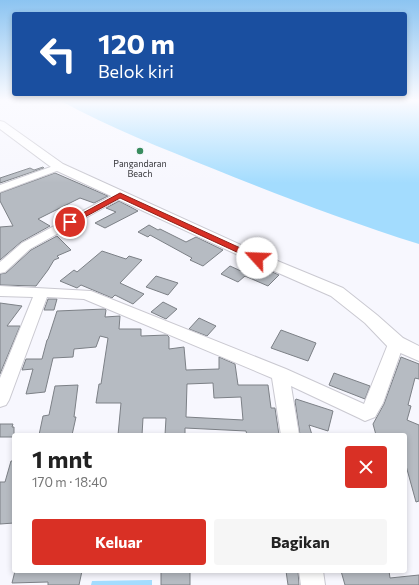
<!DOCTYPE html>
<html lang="id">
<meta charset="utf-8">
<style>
body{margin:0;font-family:Commissioner,sans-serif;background:#f6f6f6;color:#222;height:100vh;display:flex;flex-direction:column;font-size:15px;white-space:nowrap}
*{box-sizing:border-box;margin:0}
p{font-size:13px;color:#767676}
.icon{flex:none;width:22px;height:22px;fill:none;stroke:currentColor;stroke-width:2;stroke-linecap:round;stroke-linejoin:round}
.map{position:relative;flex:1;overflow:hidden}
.sheet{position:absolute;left:12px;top:433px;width:395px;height:140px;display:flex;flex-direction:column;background:#fff;border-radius:4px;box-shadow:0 2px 6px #0003}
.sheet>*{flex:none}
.hud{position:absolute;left:12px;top:12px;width:395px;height:84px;border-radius:4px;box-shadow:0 2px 6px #0003;background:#1a4fa0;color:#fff;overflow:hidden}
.pin{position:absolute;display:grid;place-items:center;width:34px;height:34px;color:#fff;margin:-17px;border:2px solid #fff;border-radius:50%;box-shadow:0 1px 4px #0007}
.me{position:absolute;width:44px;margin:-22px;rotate:295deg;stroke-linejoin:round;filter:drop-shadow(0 0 3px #0008)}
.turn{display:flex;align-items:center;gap:14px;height:84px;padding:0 20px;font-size:18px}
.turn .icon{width:52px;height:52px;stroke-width:2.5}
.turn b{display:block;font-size:28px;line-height:34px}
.round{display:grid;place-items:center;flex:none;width:42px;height:42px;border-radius:4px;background:#f6f6f6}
.headline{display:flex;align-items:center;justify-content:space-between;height:68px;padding:0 20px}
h1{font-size:24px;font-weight:700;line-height:30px}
.primary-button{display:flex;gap:8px;margin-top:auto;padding:8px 20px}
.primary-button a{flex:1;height:46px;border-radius:4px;background:#d93025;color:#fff;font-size:16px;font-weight:700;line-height:46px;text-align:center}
.primary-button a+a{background:#f6f6f6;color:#222}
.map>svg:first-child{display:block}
.water{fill:#a3dcfe}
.building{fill:#b6bbc2;stroke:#7c8086;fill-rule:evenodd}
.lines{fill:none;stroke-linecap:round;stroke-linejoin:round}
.minor-casing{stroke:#cac9d1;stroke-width:2}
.tertiary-casing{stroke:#cac9d1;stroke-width:2}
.minor{fill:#fff;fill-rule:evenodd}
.tertiary{fill:#fff;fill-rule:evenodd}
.route{fill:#d93025;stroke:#8d1f18}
.poi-dot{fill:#398c5e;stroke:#f7f7fe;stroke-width:1.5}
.labels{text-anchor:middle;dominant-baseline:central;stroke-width:3;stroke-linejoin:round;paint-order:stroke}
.far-poi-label{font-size:9px;fill:#36363a;stroke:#f7f7fe}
</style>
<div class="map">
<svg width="419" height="585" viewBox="0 0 419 585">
<rect width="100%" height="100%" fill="#f7f7fe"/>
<g class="water">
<path d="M 61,101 L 419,101 L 419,244 C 350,222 281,196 214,169 C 162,148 110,128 61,101 Z"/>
<polygon points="152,580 152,585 91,585 92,581"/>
</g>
<g class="building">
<polygon points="43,167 44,168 0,183 0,178 30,168 34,170"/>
<polygon points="55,173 108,196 94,203 80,198 38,219 50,226 21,242 0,260 0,227 13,226 0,201 0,193"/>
<polygon points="119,201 138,211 105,228 95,223 116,212 106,208"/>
<polygon points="149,225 158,230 160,229 186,242 196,237 223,250 203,266 190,260 192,258 150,235 148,237 138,232"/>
<polygon points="57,236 71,250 57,256 59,258 54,260 48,270 36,286 0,285 0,274 6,273 31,250"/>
<polygon points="102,251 126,259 129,256 142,260 120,283 144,294 133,304 115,295 112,298 81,285 77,288 60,281 74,270 77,272"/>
<polygon points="250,262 279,275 268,286 245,276 238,282 221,274 230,266 241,271"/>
<polygon points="156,276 178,283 168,295 146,287"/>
<polygon points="48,299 57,299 54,310 44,310"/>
<polygon points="163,302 177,309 166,319 151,312"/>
<polygon points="0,303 22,306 7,326 20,326 0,374"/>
<path d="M 105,309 L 106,310 L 105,317 L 120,316 L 119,329 L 141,329 L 141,336 L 167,335 L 169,337 L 169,349 L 184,347 L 186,370 L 219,369 L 219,357 L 235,364 L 238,385 L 268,385 L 271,408 L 275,408 L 279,435 L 247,435 L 246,431 L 185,428 L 185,435 L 165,435 L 166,418 L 143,418 L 142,435 L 118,435 L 121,403 L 96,403 L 99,384 L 101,384 L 108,338 L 100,336 L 96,347 L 74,349 L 73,357 L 53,358 L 45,392 L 26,394 L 33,369 L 22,370 L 26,359 L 42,359 L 47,340 L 48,339 L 57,311 ZM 213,383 L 214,398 L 241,397 L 243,420 L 186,417 L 187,384 Z"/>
<polygon points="199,318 216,326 207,336 189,329"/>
<polygon points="281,330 316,343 308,361 271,348"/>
<polygon points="401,357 419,364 419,379 415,378 408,405 411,406 407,420 419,425 419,501 416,502 405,462 405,435 376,435 373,424 384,404"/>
<polygon points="334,373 370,386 365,399 329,385"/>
<polygon points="78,385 74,417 76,417 72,435 39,435 43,416 49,415 55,386"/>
<polygon points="296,399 333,411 328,431 309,425 312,435 300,435 295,401"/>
<polygon points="0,424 13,424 12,427 14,427 14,437 0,437"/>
<polygon points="11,461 14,461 14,523 0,524 0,482 5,482"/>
<polygon points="15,571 82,571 79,585 48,585 48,582 12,583"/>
<rect x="161" y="571" width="29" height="14"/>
<polygon points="286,571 298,571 299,585 288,585"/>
<polygon points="341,571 389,571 390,578 419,575 419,585 345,585"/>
</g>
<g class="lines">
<defs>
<g id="minor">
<polygon points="59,164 64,167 62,169 0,192 0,185"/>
<polygon points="119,192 124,195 123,197 30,249 5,272 0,273 0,262 22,243"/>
<polygon points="0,286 91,291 286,369 364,404 390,339 396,337 402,339 404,343 383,403 375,417 365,421 359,418 291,386 299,435 281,435 272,378 84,299 47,297 9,400 6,405 0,407 0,378 33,297 0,296"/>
<polygon points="299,571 323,571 325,585 301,585"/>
</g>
<polygon id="tertiary" points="0,121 4,122 63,164 263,255 343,288 377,315 403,338 419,346 419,361 389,348 365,323 331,296 251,261 55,170 0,129"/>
</defs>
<use href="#minor" class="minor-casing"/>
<use href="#tertiary" class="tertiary-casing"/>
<use href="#minor" class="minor"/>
<use href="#tertiary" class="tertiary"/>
</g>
<linearGradient id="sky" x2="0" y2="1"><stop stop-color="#8cc4f1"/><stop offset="0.55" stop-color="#fbfbff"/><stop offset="1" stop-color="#fbfbff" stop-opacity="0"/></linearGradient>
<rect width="419" height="183" fill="url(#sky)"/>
<polygon class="route" points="120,193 260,257 262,258 260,260 254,260 120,198 72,224 70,224 66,222"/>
<circle class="poi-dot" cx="140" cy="151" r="4"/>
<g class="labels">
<g class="far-poi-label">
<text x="140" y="163">Pangandaran<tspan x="140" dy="10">Beach</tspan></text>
</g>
</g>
</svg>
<div class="pin" style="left:70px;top:222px;background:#d93025"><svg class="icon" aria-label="arrive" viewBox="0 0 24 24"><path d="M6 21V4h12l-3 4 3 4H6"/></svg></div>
<svg class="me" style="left:257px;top:258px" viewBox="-20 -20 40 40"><circle r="19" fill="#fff"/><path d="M0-13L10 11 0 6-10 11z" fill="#d93025"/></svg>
<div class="hud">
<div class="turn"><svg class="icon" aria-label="left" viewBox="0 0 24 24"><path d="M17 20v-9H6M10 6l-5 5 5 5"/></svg><div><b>120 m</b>Belok kiri</div></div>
</div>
<section class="sheet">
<div class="headline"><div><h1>1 mnt</h1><p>170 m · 18:40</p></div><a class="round" style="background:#d93025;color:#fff"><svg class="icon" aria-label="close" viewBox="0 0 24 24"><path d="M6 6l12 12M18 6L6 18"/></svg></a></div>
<div class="primary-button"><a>Keluar</a><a>Bagikan</a></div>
</section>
</div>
